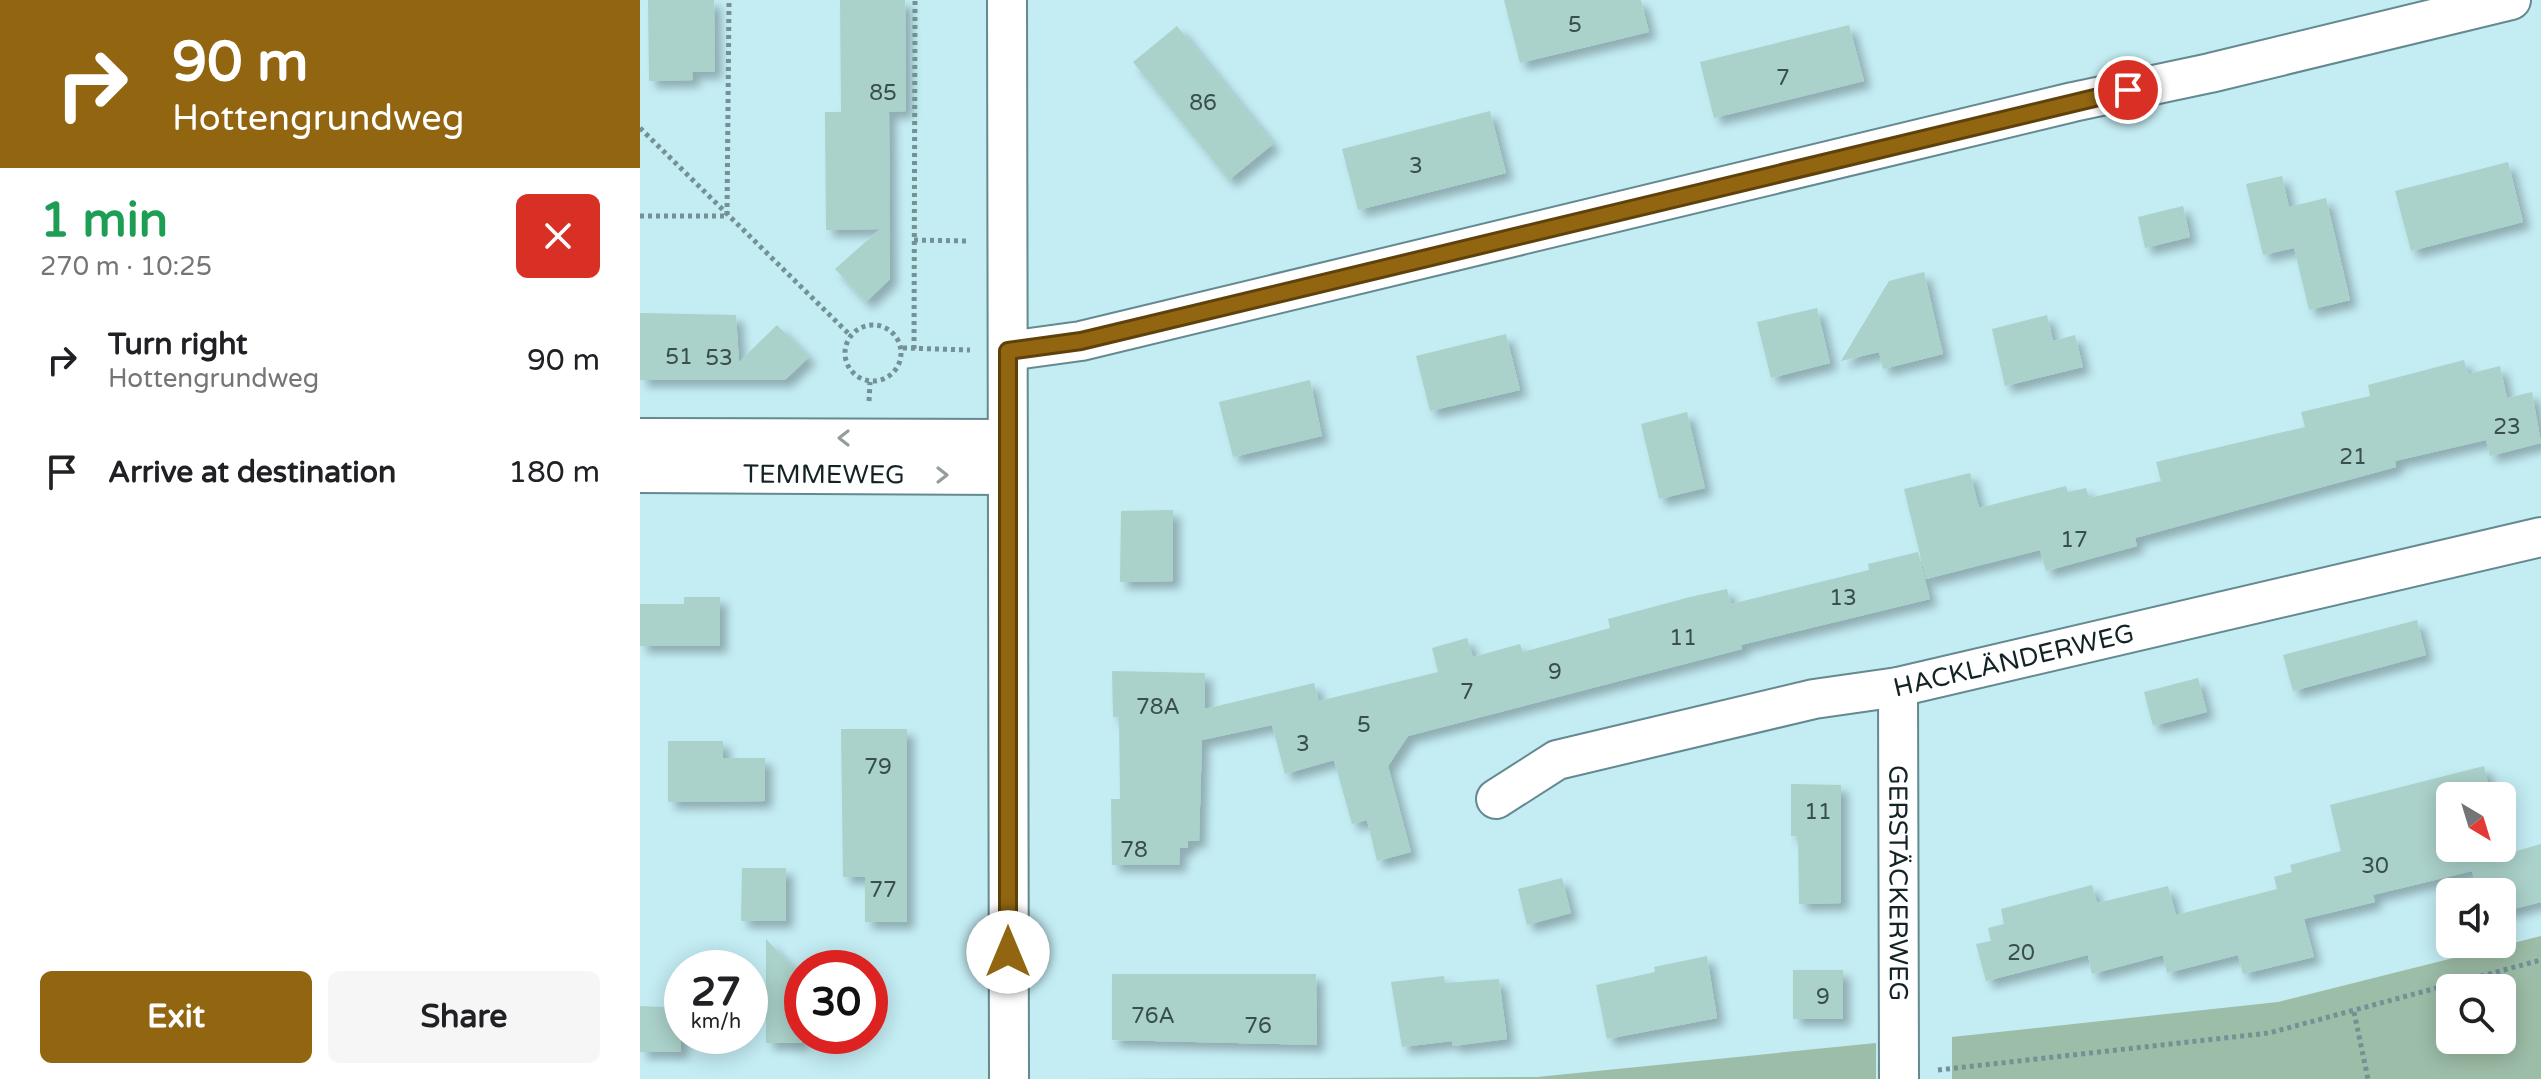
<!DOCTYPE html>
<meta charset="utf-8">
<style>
body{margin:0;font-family:"Varela Round",sans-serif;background:#f6f6f6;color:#202124;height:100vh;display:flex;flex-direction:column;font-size:30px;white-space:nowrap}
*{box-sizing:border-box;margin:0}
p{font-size:26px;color:#757577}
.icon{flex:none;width:44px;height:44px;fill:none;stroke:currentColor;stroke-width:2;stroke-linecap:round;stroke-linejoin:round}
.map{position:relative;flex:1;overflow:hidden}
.panel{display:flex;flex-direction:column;background:#fff;width:640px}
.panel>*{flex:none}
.top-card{background:#926511;color:#fff;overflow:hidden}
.needle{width:52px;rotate:142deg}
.tools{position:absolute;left:1796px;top:782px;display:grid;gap:16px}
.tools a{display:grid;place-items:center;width:80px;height:80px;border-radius:12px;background:#fff;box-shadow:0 4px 20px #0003;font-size:40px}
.speed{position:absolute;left:24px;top:950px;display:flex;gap:16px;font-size:40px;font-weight:700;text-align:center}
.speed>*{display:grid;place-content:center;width:104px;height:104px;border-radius:50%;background:#fff;box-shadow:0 4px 20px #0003;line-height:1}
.speed small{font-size:20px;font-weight:400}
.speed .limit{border:12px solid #d22;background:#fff;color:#111}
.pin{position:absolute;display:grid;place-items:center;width:68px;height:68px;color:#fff;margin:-34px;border:4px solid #fff;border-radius:50%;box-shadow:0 2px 8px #0007}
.me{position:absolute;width:88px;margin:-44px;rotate:0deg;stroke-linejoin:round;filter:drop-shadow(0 0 6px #0008)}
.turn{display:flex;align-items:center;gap:28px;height:168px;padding:0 40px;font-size:36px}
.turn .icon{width:104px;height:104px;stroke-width:2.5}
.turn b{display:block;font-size:56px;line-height:68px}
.round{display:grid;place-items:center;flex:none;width:84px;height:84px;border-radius:12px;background:#f6f6f6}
.overview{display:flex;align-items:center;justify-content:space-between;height:136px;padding:0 40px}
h1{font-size:48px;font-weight:700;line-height:60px;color:#1e9e55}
.primary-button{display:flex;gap:16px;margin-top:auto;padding:16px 40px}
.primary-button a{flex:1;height:92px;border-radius:12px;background:#926511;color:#fff;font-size:32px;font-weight:700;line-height:92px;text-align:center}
.primary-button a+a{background:#f6f6f6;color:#202124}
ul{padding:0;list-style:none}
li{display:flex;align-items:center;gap:24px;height:112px;padding:0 40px}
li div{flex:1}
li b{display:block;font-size:30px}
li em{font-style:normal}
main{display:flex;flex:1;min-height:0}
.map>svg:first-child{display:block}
.green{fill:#9cbda7;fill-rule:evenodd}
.building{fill:#aad1ca;filter:url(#shadow)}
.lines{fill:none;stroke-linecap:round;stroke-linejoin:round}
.minor-casing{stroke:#648990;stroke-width:42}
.path{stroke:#749196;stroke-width:5;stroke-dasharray:4 4;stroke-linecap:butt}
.minor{stroke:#fff;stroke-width:38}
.oneway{stroke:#959c9d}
.route-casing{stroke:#5f420b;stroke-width:20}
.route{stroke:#926511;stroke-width:14}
.labels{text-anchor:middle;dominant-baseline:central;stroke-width:6;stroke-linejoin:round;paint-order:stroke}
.number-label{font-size:22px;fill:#394e4e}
.street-label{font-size:26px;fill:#132225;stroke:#d7f7fd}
</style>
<main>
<section class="panel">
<div class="top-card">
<div class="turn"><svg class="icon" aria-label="right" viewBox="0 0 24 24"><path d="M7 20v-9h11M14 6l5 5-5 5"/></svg><div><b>90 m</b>Hottengrundweg</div></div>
</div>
<div class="overview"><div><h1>1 min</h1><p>270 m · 10:25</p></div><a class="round" style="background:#d93025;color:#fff"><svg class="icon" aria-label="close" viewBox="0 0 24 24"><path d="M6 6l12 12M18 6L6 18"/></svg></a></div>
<ul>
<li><svg class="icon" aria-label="right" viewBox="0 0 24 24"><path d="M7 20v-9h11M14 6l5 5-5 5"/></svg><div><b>Turn right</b><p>Hottengrundweg</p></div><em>90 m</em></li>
<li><svg class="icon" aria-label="arrive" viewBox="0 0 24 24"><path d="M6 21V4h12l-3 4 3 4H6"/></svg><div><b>Arrive at destination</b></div><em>180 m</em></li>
</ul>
<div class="primary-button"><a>Exit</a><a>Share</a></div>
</section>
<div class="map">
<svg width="1901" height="1079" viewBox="0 0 1901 1079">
<defs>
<filter id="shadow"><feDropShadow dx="7" dy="7" stdDeviation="4" flood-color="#0004"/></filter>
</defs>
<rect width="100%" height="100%" fill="#c3ecf3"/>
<g class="green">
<path d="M 1901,936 L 1901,1079 L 1312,1079 L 1312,1037 L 1638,1002 ZM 1810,988 L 1862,988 L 1862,1040 L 1810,1040 Z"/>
<polygon points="1236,1043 1236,1079 442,1079 897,1077"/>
</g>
<g class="building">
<polygon points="8,0 74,0 75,72 52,72 53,80 9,81"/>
<polygon points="200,0 265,0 266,111 249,112 250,279 226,302 195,269 240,229 186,230 185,112 201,112"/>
<polygon points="864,0 1001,0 1009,32 880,63"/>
<polygon points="1209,25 1224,81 1074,118 1060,62"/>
<polygon points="537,26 633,144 589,180 493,62"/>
<polygon points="850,111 866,173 718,210 702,149"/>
<polygon points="1868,162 1883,222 1771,251 1755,191"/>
<polygon points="1642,176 1649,207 1686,198 1710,300 1669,310 1654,248 1623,255 1606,184"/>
<polygon points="1543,206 1550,237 1505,248 1498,217"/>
<polygon points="1284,272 1303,354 1243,369 1239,352 1201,361 1249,281"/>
<polygon points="1177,308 1190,363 1131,378 1117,322"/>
<polygon points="0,313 96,315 99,362 137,325 169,357 145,380 0,380"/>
<polygon points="1407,315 1413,341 1435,335 1443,367 1365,386 1352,329"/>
<polygon points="866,334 880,390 790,411 776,356"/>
<polygon points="1824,360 1828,374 1860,366 1867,398 1892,392 1901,443 1850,456 1846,440 1755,461 1756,467 1495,538 1497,546 1406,571 1400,550 1286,579 1264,489 1330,473 1339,508 1426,486 1428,492 1446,488 1449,498 1521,481 1516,462 1665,427 1661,412 1730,396 1728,385"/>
<polygon points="670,380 682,436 593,457 579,402"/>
<polygon points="1047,412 1065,488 1019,499 1001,424"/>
<polygon points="533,510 533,581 480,582 481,511"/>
<polygon points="1278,552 1290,599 1101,645 1102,649 768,736 748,766 771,852 737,861 727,820 712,824 694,760 645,774 632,725 562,740 559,841 548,841 548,848 540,848 539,865 472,865 471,799 480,799 479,717 473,717 472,671 565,673 565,709 674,683 679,701 798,672 792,648 827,638 833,657 880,644 883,652 970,628 968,619 1050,597 1087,589 1091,604 1229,570 1228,564"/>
<polygon points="44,597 80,597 80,646 0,646 0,604 44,604"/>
<polygon points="1777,620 1786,655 1653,691 1643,655"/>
<polygon points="1558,678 1567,712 1513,726 1504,692"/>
<polygon points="201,729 267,729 267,922 225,922 225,877 203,877"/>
<polygon points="28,741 83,741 83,758 125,758 125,801 28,802"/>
<polygon points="1844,766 1851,796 1810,796 1810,848 1862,848 1862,838 1866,854 1901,844 1901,902 1862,912 1862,892 1838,892 1832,871 1733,895 1735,902 1664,919 1674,957 1603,974 1598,955 1527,973 1523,955 1452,974 1448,955 1346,981 1336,944 1351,941 1348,928 1364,924 1361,909 1452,885 1457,903 1528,886 1536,915 1637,889 1634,877 1652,872 1650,865 1701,851 1690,805"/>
<polygon points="1151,784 1201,785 1201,903 1159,904 1158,836 1151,836"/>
<polygon points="102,868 146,868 146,921 101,921"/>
<polygon points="922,878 931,913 887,925 878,889"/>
<polygon points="126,939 162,977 162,1043 126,1043 126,1011 110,1001 126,991"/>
<polygon points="1067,956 1077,1018 967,1039 956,985 1015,972 1014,967"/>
<rect x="1153" y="970" width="50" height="49"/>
<polygon points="472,974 676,974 677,1045 472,1040"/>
<polygon points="804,976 805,983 859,979 867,1039 813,1046 812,1041 762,1047 751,982"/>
<polygon points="0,1006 41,1008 41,1052 0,1052"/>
</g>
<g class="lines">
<defs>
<g id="minor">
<polyline points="367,0 369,1079"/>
<polyline points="368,351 441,341 1433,102 1570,73 1871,0"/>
<polyline points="0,438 366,439"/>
<path id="s1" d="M 0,473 L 367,475"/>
<path id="s2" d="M 1258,687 L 1259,1079"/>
<path id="s3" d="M 856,799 L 917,760 L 1174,699 L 1258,687 L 1901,537"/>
</g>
</defs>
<use href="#minor" class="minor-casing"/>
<g class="path">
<polyline points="0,128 210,335"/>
<polyline points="0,216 87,216 89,0"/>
<polyline points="274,240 326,241"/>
<circle cx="233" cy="353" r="28"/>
<polyline points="263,348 330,350"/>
<polyline points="274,349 275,0"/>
<polyline points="229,401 230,382"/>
<polyline points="1714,1012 1728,1079"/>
<polyline points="1298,1070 1629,1033 1901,960"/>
</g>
<use href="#minor" class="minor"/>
</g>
<defs><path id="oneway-chevron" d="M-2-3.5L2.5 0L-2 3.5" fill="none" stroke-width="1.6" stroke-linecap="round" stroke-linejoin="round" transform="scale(2)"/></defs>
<g class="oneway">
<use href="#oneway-chevron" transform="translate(204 438) rotate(-180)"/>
<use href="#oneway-chevron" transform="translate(302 475)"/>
</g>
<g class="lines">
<defs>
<polyline id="route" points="368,952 368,351 441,341 1488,90"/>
</defs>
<use href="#route" class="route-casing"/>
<use href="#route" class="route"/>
</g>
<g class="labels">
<g class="number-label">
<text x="935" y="25">5</text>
<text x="1143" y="78">7</text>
<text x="243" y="93">85</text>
<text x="563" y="103">86</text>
<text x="776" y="166">3</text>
<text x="39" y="357">51</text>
<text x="79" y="358">53</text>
<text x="1867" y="427">23</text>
<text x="1713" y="457">21</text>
<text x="1434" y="540">17</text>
<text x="1203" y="598">13</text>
<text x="1043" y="638">11</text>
<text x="915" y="672">9</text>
<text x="827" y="692">7</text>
<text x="518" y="707">78A</text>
<text x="724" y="725">5</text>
<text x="663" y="744">3</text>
<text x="238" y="767">79</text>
<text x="1178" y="812">11</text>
<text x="494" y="850">78</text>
<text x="1735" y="866">30</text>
<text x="243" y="890">77</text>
<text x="1381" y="953">20</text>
<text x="1183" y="997">9</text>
<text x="513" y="1016">76A</text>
<text x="618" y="1026">76</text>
</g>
<g class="street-label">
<text stroke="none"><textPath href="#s1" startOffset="184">TEMMEWEG</textPath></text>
<text stroke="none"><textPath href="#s3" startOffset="540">HACKLÄNDERWEG</textPath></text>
<text stroke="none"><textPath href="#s2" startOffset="196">GERSTÄCKERWEG</textPath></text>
</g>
</g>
</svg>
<div class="tools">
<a><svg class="needle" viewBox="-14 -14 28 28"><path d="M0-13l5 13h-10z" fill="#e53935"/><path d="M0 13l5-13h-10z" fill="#757577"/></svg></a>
<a><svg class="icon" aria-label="sound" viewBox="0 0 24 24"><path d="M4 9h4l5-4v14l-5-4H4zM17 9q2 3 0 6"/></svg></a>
<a><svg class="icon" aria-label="search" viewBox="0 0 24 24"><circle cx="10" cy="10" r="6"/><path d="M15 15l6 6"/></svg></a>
</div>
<div class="speed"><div>27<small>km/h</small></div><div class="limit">30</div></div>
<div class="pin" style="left:1488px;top:90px;background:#d93025"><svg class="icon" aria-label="arrive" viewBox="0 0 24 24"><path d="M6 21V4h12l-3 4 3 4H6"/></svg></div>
<svg class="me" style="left:368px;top:952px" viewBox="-20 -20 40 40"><circle r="19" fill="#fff"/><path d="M0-13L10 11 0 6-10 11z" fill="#926511"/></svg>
</div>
</main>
